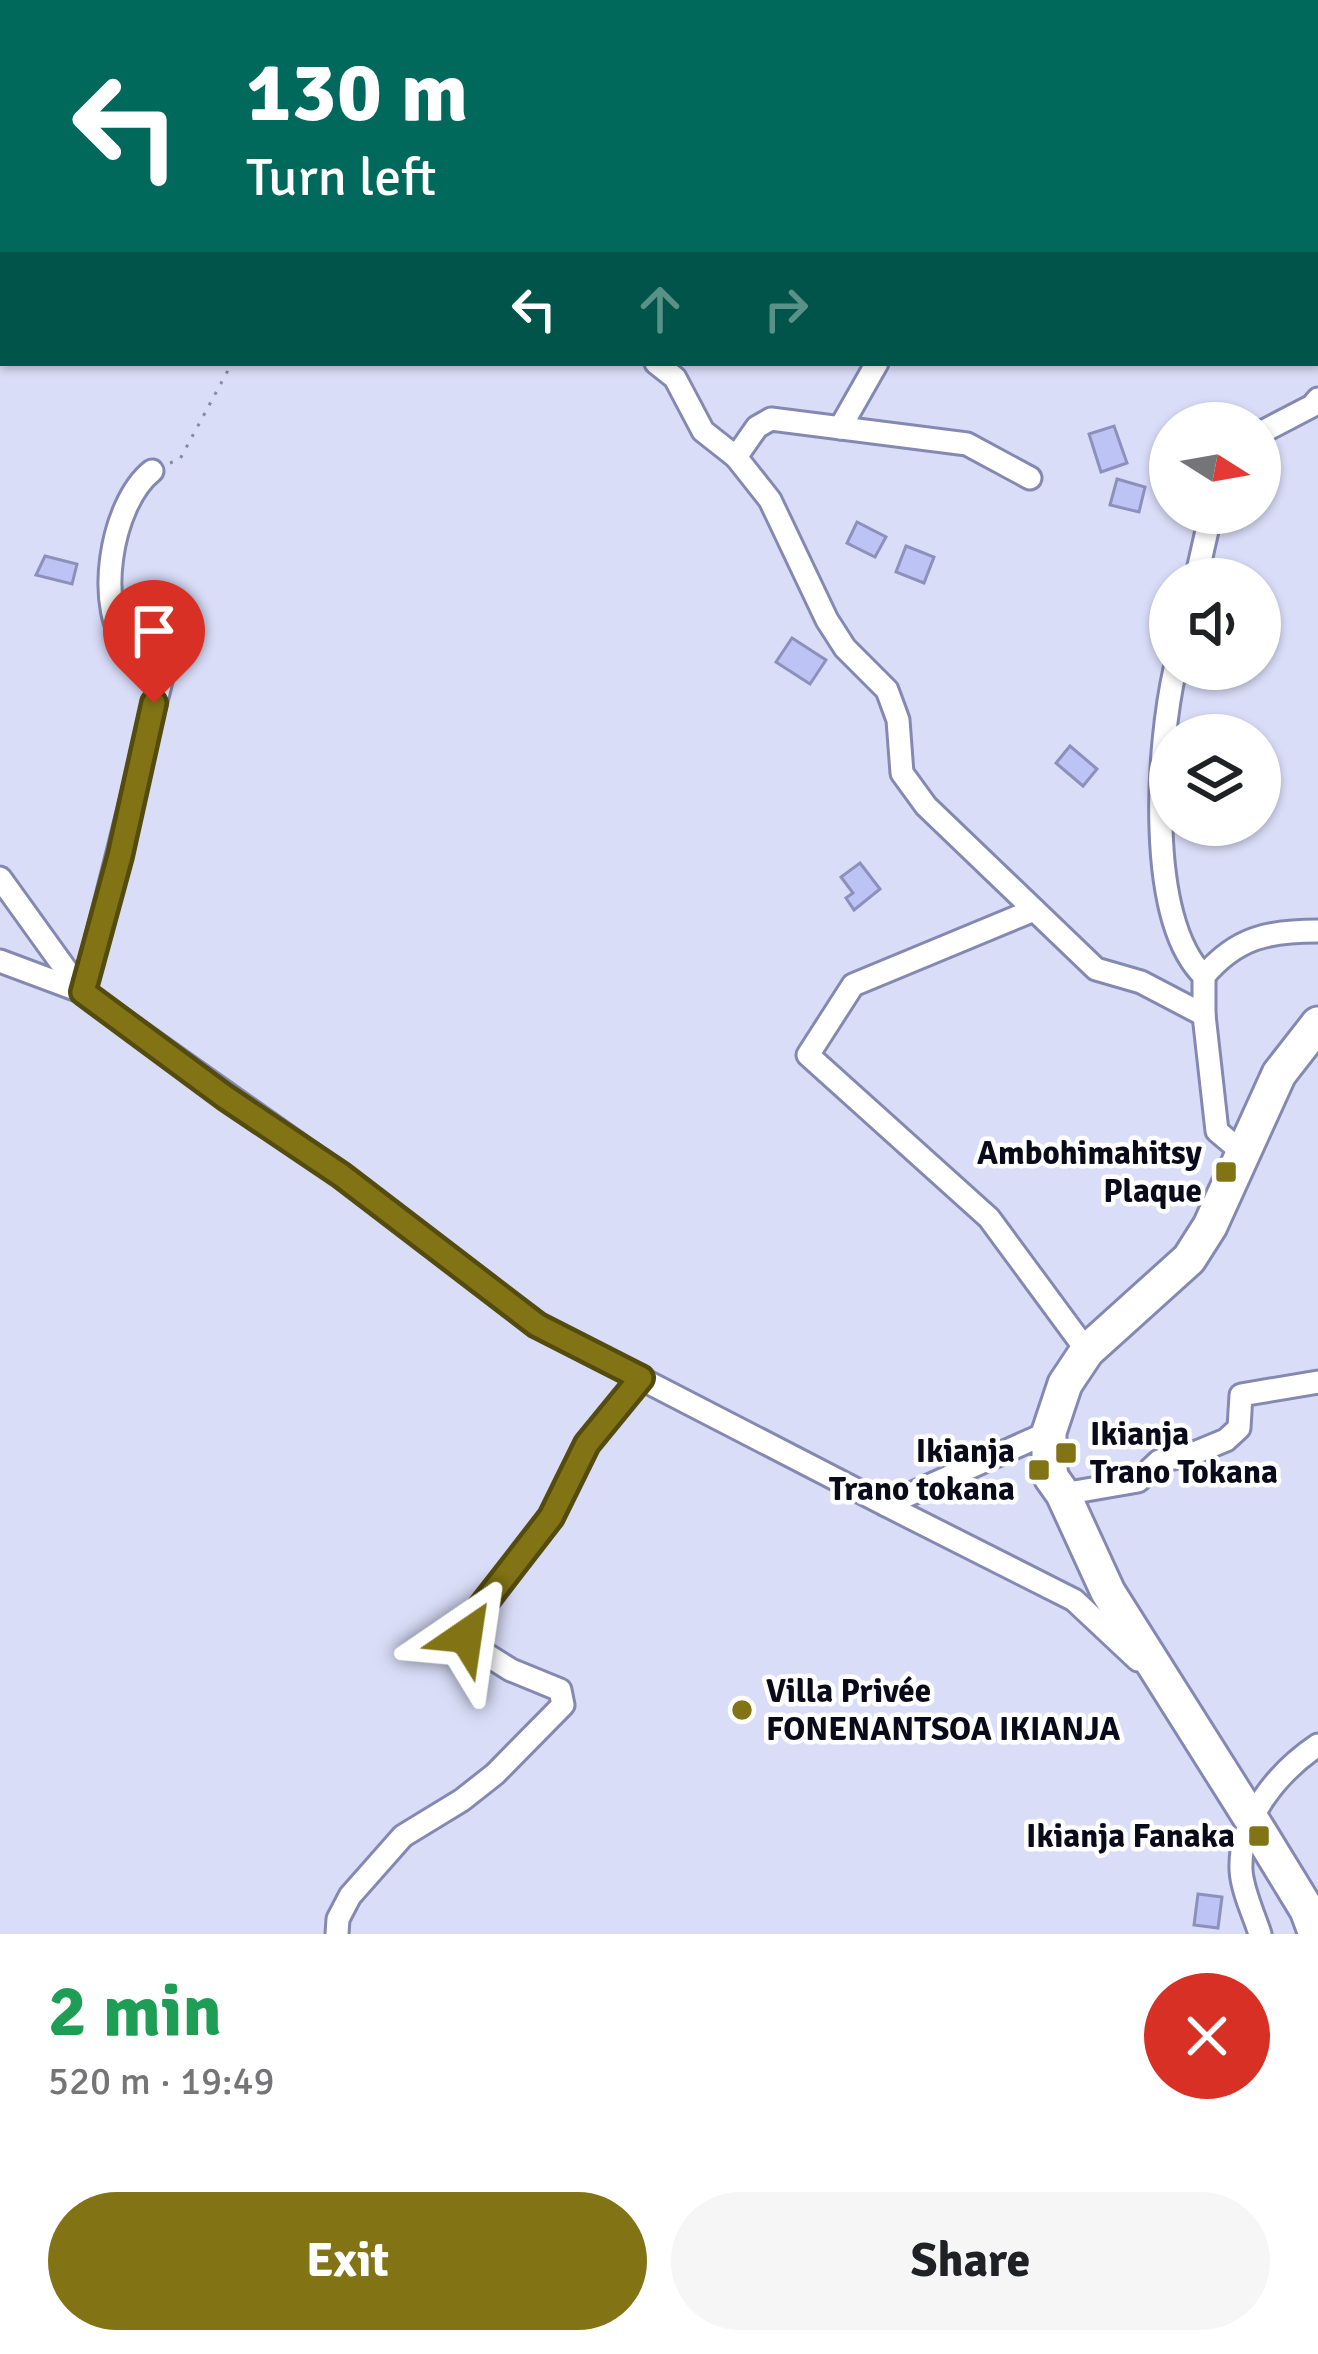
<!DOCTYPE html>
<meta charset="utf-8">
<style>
body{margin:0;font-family:Signika,sans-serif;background:#f6f6f6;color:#202124;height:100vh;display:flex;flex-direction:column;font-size:45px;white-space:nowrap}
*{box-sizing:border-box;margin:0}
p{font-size:39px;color:#757577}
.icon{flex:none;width:66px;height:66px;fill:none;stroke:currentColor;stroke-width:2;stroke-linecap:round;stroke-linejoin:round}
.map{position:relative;height:1934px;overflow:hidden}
.side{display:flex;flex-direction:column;background:#fff;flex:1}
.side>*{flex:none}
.hud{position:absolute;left:0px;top:0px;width:1320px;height:366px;box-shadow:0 3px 9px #0004;background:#00695c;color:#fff;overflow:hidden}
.needle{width:78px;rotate:101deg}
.fabs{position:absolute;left:1149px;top:402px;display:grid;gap:24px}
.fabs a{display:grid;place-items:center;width:132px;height:132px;border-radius:50%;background:#fff;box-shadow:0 3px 9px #0004;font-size:60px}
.pin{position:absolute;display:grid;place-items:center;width:102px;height:102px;color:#fff;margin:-123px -51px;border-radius:50% 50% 50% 0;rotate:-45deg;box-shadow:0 0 12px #0007}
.pin .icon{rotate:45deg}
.me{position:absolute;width:132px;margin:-66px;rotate:32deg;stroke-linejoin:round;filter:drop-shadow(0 0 9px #0008)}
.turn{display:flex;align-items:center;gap:42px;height:252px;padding:0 48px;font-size:54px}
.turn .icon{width:156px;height:156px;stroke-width:2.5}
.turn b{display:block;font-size:84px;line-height:102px}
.lanes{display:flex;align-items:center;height:114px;padding:0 48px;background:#0003;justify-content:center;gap:60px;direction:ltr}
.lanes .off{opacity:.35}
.round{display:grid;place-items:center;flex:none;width:126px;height:126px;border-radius:63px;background:#f6f6f6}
.headline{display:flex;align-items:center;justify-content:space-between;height:204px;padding:0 48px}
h1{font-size:72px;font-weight:700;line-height:90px;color:#1e9e55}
.action{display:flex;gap:24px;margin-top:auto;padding:24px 48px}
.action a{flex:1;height:138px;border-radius:72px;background:#827315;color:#fff;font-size:48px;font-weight:700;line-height:138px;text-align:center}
.action a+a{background:#f6f6f6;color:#202124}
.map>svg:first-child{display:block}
.building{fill:#bdc3f5;stroke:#8c90bb;stroke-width:3}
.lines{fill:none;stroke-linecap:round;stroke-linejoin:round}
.street-casing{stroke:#8489b2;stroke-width:27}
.primary-casing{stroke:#8489b2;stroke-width:39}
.path{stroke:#878aa0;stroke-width:3;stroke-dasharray:3 9;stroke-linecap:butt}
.street{stroke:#fff;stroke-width:21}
.primary{stroke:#fff;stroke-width:33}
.route-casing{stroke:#544b0e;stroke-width:30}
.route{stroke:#827315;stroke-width:21}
.poi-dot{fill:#827315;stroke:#fff;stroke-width:4.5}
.labels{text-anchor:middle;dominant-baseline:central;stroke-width:9;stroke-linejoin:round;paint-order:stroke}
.poi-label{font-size:33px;font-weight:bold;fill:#0a0b1a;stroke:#fff;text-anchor:end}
</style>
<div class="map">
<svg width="1318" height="1934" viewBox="0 0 1318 1934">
<rect width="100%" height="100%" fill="#d9ddf8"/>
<g class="building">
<polygon points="1114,426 1127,463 1101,472 1089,434"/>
<polygon points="1117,479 1145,487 1139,512 1110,505"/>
<polygon points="857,522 886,537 875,557 847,543"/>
<polygon points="906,546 934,557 924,583 896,572"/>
<polygon points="45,556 77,564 72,584 36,575"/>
<polygon points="792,638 826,660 810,684 776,662"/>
<polygon points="1070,746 1097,769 1083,786 1056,763"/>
<polygon points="860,863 880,889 854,910 846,898 853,893 841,877"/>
<polygon points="1198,1894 1222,1897 1218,1928 1194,1925"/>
</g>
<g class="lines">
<defs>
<g id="street">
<polyline points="656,363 675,378 703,431 736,457"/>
<polyline points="840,428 877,363"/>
<polyline points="1260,433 1312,406 1318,399"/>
<polyline points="1030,478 967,444 771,419 757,427 736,457 770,500 827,620 845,648 887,690 898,720 902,773 926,806 1096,969 1141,982 1204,1015"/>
<polyline points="1196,579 1211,513"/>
<path d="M 1175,669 C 1158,744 1145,919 1204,976 L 1204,1015 L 1217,1131 L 1243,1153"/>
<polyline points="0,878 82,992"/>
<polyline points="1034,910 853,985 808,1055 989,1218 1087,1351"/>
<polyline points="0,961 83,992 342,1175 537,1325 886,1505 1049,1432"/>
<path d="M 1204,976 C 1237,937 1269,931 1318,931"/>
<path d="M 83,992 L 163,673 C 154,666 141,660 132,652 C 92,612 111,503 152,471"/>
<polyline points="1063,1494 1138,1481 1159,1461 1192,1454 1226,1440 1239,1428 1241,1395 1318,1382"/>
<polyline points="886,1505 1074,1600 1138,1660"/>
<polyline points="337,1934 338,1919 350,1896 403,1836 462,1800 495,1774 563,1705 560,1690 511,1670 468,1643 467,1630 551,1517 587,1444 641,1378"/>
<path d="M 1260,1934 C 1254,1915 1242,1890 1241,1870 C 1239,1818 1278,1772 1318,1745"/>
</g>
<polyline id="primary" points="1316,1934 1307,1910 1260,1833 1108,1592 1063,1494 1051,1477 1049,1460 1049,1432 1065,1384 1087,1351 1189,1259 1210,1226 1279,1074 1318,1024"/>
</defs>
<use href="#street" class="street-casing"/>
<use href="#primary" class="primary-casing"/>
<g class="path">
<polyline points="396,3 398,0"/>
<polyline points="170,463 180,459 232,363"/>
</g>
<use href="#street" class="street"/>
<use href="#primary" class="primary"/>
</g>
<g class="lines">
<defs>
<polyline id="route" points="154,703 120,856 83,992 225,1097 341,1175 537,1325 641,1378 587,1444 551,1517 475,1615 466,1636"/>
</defs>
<use href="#route" class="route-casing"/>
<use href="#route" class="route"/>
</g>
<g class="poi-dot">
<rect x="1214" y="1160" width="24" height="24" rx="6"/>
<rect x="1054" y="1441" width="24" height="24" rx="6"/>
<rect x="1027" y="1458" width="24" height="24" rx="6"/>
<circle cx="742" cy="1710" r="12"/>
<rect x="1247" y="1824" width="24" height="24" rx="6"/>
</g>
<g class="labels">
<g class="poi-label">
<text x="1202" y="1153">Ambohimahitsy<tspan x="1202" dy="38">Plaque</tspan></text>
<text x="1090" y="1434" text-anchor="start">Ikianja<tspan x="1090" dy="38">Trano Tokana</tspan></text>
<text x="1015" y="1451">Ikianja<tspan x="1015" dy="38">Trano tokana</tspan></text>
<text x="766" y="1691" text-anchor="start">Villa Privée<tspan x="766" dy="38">FONENANTSOA IKIANJA</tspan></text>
<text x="1235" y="1836">Ikianja Fanaka</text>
</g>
</g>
</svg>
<div class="fabs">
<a><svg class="needle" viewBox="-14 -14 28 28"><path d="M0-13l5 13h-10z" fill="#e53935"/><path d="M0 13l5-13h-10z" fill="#757577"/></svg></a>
<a><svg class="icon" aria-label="sound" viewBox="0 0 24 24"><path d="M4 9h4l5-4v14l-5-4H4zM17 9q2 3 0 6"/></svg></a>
<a><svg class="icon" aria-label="layers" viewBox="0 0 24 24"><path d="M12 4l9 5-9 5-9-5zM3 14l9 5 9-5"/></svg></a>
</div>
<div class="pin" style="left:154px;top:703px;background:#d93025"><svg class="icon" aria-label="arrive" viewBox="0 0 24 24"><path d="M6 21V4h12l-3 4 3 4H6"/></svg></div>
<svg class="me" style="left:466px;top:1636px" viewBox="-20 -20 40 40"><path d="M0-17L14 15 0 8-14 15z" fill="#827315" stroke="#fff" stroke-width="4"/></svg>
<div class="hud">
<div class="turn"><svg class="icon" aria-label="left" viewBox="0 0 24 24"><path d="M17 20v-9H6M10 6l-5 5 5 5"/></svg><div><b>130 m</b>Turn left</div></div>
<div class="lanes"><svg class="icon" aria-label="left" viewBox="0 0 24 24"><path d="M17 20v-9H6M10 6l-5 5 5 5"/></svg><svg class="icon off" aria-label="ahead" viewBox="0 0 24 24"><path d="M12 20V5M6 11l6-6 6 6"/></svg><svg class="icon off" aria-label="right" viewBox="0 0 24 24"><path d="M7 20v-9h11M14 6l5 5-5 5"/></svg></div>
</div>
</div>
<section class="side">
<div class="headline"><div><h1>2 min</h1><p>520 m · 19:49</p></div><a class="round" style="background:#d93025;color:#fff"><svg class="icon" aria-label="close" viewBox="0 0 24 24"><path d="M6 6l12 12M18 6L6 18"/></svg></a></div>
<div class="action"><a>Exit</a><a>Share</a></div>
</section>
